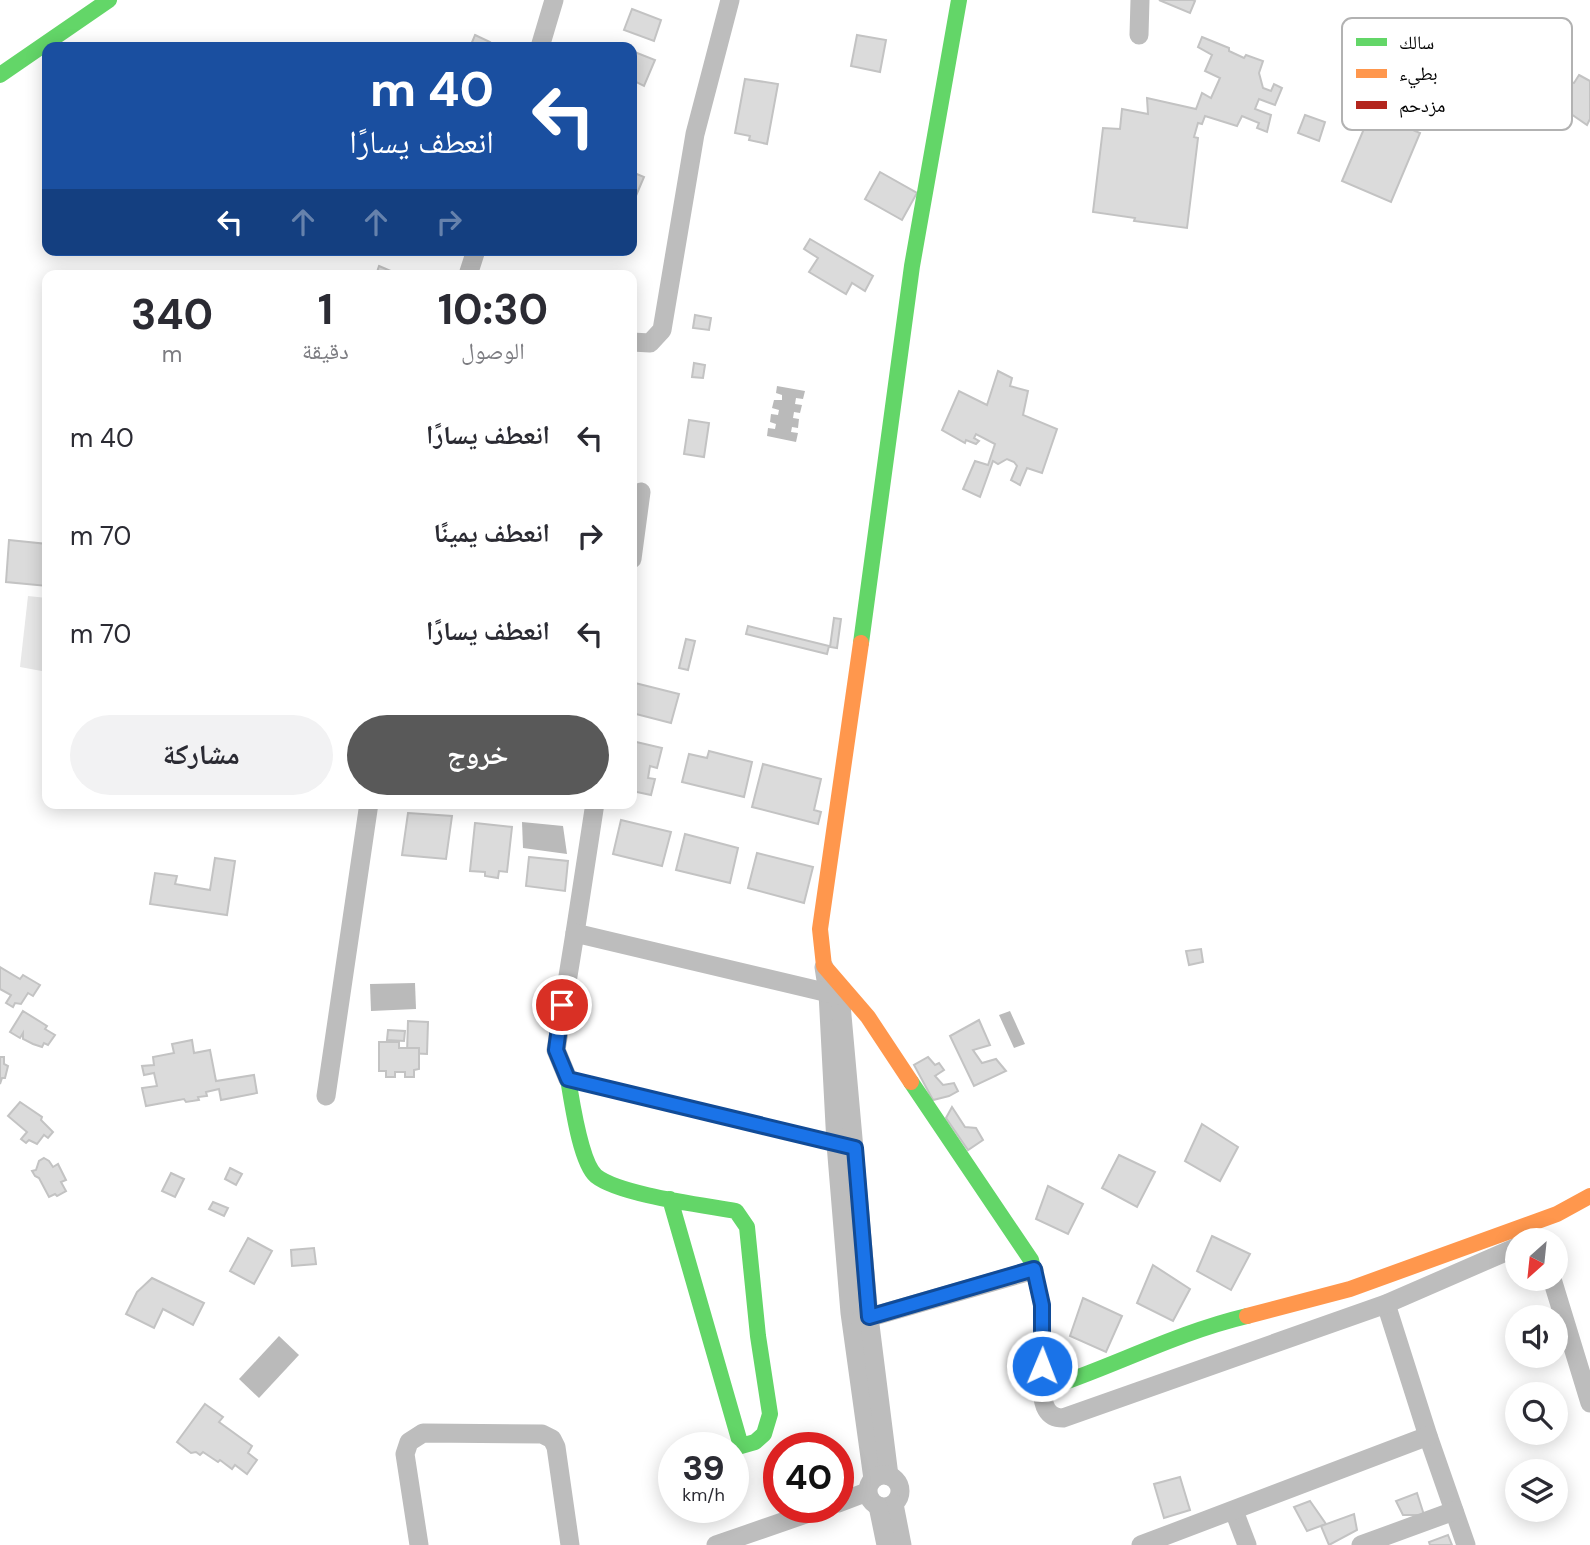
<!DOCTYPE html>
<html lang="ar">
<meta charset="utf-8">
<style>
body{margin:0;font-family:"DM Sans","Noto Naskh Arabic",sans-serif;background:#f2f2f3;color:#2b2b33;direction:rtl;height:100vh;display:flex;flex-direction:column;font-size:26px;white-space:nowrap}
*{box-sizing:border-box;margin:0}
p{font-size:23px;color:#7c7c81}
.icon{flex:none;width:38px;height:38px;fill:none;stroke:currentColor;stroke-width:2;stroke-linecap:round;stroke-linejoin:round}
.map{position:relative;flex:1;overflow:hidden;direction:ltr}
.details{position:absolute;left:42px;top:270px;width:595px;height:539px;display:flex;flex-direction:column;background:#fff;border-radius:14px;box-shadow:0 4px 18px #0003;direction:rtl}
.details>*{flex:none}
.hud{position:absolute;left:42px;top:42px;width:595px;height:214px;border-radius:14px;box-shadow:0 4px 18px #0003;direction:rtl;background:#1a4fa0;color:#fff;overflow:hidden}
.needle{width:46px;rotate:207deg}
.tools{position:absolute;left:1505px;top:1228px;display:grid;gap:14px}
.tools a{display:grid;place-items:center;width:63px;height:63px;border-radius:50%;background:#fff;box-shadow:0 4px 18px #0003;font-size:35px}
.speed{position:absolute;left:658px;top:1432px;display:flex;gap:14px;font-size:35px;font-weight:700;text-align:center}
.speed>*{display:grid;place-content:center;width:91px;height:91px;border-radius:50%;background:#fff;box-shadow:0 4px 18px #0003;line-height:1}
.speed small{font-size:18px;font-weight:400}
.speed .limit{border:10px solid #d22;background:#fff;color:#111}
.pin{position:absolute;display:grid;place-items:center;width:60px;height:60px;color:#fff;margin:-30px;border:4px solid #fff;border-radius:50%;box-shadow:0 2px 7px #0007}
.me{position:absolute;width:77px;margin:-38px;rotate:1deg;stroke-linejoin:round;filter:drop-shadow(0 0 5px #0008)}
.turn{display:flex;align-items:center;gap:24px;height:147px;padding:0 28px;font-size:32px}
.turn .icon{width:91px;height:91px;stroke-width:2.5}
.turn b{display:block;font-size:49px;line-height:60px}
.lanes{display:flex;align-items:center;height:66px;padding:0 28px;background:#0003;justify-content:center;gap:35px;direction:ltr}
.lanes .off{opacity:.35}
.eta{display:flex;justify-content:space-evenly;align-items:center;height:119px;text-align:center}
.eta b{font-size:42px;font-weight:700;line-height:49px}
.button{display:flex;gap:14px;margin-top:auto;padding:14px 28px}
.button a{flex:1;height:80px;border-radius:42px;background:#595959;color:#fff;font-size:28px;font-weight:700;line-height:80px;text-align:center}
.button a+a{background:#f2f2f3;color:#2b2b33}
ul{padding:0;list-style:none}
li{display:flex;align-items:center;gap:21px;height:98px;padding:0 28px}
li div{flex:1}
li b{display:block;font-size:26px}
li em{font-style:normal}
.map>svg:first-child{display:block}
.green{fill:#e8e8e8}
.water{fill:#bababa}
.building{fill:#dbdbdb;stroke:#c3c3c3;stroke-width:2}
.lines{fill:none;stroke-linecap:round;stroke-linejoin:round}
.street{stroke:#bdbdbd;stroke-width:19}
.fast{stroke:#63d668;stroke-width:16}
.slow{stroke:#ff974d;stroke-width:16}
.jam{stroke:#b3261e;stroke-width:16}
.route-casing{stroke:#114b97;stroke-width:18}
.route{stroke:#1a73e8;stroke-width:12}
.key{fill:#fff;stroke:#b2b2b2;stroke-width:2}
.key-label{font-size:19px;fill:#000}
</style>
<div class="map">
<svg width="1590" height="1545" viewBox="0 0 1590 1545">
<rect width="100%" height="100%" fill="#fff"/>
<polygon class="green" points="28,596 47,598 47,672 20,667"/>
<g class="water">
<polygon points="777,386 805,391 803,399 796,398 795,404 802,405 800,413 794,412 793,418 799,419 798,428 792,427 791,432 798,433 796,442 767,436 768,428 775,429 776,424 770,422 771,414 778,415 779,410 772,408 774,400 782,400 782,395 776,393"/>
<polygon points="522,822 563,826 567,854 523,848"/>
<polygon points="415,983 416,1009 371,1011 370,984"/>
<polygon points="1010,1011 1025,1044 1014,1048 999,1015"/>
<polygon points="279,1336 299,1355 259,1398 239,1379"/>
</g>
<g class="building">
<polygon points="1159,0 1193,0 1195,1 1190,13"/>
<polygon points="632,9 661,20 654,41 624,30"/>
<polygon points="475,35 490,42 488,47 470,47"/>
<polygon points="857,35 886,40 880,72 851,66"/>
<polygon points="1202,37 1229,48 1229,51 1244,58 1246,55 1263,61 1259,73 1263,88 1271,91 1274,84 1282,88 1275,105 1259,99 1255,109 1271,115 1267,132 1257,128 1259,123 1242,116 1237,126 1205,116 1202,124 1198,123 1194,137 1198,138 1187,228 1134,221 1135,218 1093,212 1103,128 1120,129 1122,109 1148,114 1147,98 1196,109 1202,93 1211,98 1220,78 1205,71 1212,55 1198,47"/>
<polygon points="632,51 655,60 644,86 632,80"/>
<polygon points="1579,75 1590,81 1590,119 1587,125 1558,105 1569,82 1574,83"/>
<polygon points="745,79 778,84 767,144 749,140 750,136 735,133"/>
<polygon points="1371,112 1420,133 1391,202 1342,181"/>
<polygon points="1305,115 1325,122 1319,141 1298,133"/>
<polygon points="632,172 644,177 632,205"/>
<polygon points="880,172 917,193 902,220 865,199"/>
<polygon points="810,239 873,276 865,291 852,283 846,294 809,272 818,258 804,249"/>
<polygon points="379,266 400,275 376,275"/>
<polygon points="695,315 711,318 709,330 693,328"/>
<polygon points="694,363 705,365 703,378 692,377"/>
<polygon points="998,371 1012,378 1010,386 1028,391 1023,415 1057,429 1042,473 1027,468 1020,485 1011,480 1017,466 1014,462 1007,459 998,464 993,461 980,497 963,489 975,461 988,465 995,444 976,434 974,438 979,441 976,444 966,440 965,443 942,430 959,391 987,405"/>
<polygon points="689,420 709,423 704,457 684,454"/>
<polygon points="9,540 47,544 47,586 6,582"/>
<polygon points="834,618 841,619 837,648 830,647"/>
<polygon points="748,626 829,646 827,654 746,634"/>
<polygon points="686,639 695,641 688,670 679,668"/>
<polygon points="635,683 679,694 671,723 632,713 632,697"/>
<polygon points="632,741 662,748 657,768 650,766 648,778 655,779 651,795 632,791"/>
<polygon points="709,751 752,762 744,797 682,782 689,754 707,758"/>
<polygon points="763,764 821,779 814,810 821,812 818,824 752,807"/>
<polygon points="408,813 452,816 446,859 402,855"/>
<polygon points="621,820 671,832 662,866 613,854"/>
<polygon points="475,823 512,827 507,872 499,871 498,878 485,876 485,872 470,871"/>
<polygon points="685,834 738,848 730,883 676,870"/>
<polygon points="757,853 813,867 804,903 748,888"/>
<polygon points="529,857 568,861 565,891 526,886"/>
<polygon points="215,858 235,861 227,915 150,904 155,873 177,876 175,884 210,890"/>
<polygon points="1201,949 1203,962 1189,965 1186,951"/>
<polygon points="0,967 20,979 23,975 40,985 33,996 28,993 21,1004 15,1003 13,1007 6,1003 11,995 0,989"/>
<polygon points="23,1011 47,1026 45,1029 55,1035 48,1045 44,1043 42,1047 33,1044 23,1039 23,1033 20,1038 10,1032"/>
<polygon points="979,1020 990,1045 973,1050 982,1063 996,1059 1006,1071 974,1086 950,1036"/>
<polygon points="408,1021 428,1022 427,1054 407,1053"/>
<polygon points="388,1030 405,1031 404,1041 387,1040"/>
<polygon points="192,1040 194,1053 210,1050 216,1081 254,1075 257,1093 221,1100 219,1089 206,1092 207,1096 198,1097 199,1100 186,1102 184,1099 146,1106 142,1088 157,1086 154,1073 144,1075 142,1066 154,1065 153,1057 174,1053 172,1044"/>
<polygon points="379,1042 399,1042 399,1048 419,1048 419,1069 414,1070 414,1077 405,1077 405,1072 395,1072 395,1077 386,1077 386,1071 379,1071"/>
<polygon points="0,1057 4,1057 4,1064 8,1066 5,1078 2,1078 0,1084"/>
<polygon points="928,1057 935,1065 939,1063 944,1070 935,1076 943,1085 954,1083 958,1091 949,1096 933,1100 914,1065"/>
<polygon points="20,1102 42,1117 41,1120 53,1132 48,1138 44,1135 37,1144 29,1140 26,1143 21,1139 27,1132 8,1116"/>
<polygon points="952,1107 965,1127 976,1128 983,1140 968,1150 946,1118"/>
<polygon points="1202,1124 1238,1147 1220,1181 1185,1161"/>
<polygon points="1119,1155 1155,1172 1137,1207 1102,1188"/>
<polygon points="44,1158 49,1161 53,1167 58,1164 66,1180 61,1182 66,1191 57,1196 55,1194 49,1197 39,1178 35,1176 32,1171 36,1170 39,1161"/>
<polygon points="230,1168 242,1174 236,1185 225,1179"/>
<polygon points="171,1173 184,1179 175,1197 162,1191"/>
<polygon points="1048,1186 1083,1204 1068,1234 1036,1219"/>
<polygon points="213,1202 228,1208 224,1216 209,1209"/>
<polygon points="1212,1236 1250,1254 1231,1290 1197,1271"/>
<polygon points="248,1238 272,1251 254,1284 230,1271"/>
<polygon points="314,1248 316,1264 292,1266 291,1250"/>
<polygon points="1153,1265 1190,1289 1173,1321 1137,1303"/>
<polygon points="152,1278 204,1303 193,1325 163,1309 154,1328 126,1314 137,1292"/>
<polygon points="1083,1298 1122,1316 1106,1352 1070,1336"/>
<polygon points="205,1404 223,1417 219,1422 252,1446 248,1453 257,1460 247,1474 235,1465 232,1469 220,1460 218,1462 203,1452 200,1455 196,1452 191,1453 177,1442"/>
<polygon points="1180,1477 1190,1510 1164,1518 1154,1484"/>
<polygon points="1417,1493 1424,1515 1403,1515 1396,1501"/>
<polygon points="1310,1501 1326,1524 1307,1531 1294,1507"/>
<polygon points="1354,1514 1357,1530 1329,1545 1321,1526"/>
<polygon points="1448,1535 1452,1545 1430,1545 1429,1542"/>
</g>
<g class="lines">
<g class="street">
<polyline points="1139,35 1140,0"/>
<polyline points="540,47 554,0"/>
<polyline points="468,275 476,250"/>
<polyline points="632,342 650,343 662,330 695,134 730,0"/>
<polyline points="632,559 641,492"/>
<polyline points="575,933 595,803"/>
<polyline points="824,967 828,993 836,1144 850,1313 873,1479"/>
<polyline points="840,993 869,1317 889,1476"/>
<polyline points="568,1079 556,1050 575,933 837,995"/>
<polyline points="326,1096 369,803"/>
<polyline points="1552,1279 1590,1403"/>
<polyline points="1386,1304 1428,1436 1466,1545"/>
<polyline points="860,1320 1034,1270"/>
<path d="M 1042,1390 C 1043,1404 1046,1418 1063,1418 L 1386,1304 L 1517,1247"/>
<circle cx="884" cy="1491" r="16"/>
<polyline points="838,1503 867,1492"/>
<polyline points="894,1504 902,1545"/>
<polyline points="878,1506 886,1545"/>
<polyline points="1234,1511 1247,1545"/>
<polyline points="419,1545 405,1454 409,1442 423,1433 542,1434 552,1439 556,1447 570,1545"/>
<polyline points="716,1545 826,1507"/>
<polyline points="1141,1545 1428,1436"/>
<polyline points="1361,1545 1454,1511"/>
</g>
<g class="fast">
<polyline points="0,75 109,0"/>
<polyline points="861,643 912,266 959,0"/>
<path d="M 911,1082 L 1031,1260 L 1042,1305 L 1042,1390 C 1111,1368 1175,1333 1247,1316"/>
<path d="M 670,1199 L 741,1446 L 755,1442 L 764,1434 L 770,1414 L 758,1336 L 747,1227 L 736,1211 C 703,1205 620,1195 596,1176 C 580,1162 572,1101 568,1079 L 708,1113"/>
</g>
<g class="slow">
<polyline points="861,643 820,929 824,966 868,1017 911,1082"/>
<polyline points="1247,1316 1350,1289 1557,1214 1590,1196"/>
</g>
<polyline class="jam" points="708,1113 855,1148"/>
</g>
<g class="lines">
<defs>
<polyline id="route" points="562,1005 556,1050 568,1079 855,1148 869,1317 1034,1269 1042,1305 1042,1366"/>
</defs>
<use href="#route" class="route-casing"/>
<use href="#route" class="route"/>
</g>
<rect x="1342" y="18" width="230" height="112" rx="10" class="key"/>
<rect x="1356" y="38" width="31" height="8" fill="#63d668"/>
<rect x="1356" y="69" width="31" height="9" fill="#ff974d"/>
<rect x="1356" y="101" width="31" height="8" fill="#b3261e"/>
<g class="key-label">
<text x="1399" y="49">سالك</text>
<text x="1399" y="80">بطيء</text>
<text x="1399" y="112">مزدحم</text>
</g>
</svg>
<div class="tools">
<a><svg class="needle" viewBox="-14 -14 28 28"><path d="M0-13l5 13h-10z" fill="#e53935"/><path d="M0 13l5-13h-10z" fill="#7c7c81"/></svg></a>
<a><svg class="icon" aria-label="sound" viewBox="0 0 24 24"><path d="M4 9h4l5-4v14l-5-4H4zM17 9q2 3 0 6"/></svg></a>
<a><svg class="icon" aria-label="search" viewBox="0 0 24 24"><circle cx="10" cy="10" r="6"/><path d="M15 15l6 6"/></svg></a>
<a><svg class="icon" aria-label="layers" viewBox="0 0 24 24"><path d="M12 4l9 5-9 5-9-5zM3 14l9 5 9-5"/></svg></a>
</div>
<div class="speed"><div>39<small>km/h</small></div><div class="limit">40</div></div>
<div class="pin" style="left:562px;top:1005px;background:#d93025"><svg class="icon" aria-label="arrive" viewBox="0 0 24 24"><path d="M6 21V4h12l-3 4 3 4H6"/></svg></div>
<svg class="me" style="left:1042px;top:1366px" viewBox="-20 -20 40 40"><circle r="17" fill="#1a73e8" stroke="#fff" stroke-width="3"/><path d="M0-11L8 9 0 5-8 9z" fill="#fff"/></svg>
<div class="hud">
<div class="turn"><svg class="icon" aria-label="left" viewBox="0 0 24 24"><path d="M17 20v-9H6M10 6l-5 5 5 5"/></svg><div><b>40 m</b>انعطف يسارًا</div></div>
<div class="lanes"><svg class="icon" aria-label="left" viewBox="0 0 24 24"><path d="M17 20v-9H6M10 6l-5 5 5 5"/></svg><svg class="icon off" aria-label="ahead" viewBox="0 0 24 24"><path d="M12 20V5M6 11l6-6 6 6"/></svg><svg class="icon off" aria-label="ahead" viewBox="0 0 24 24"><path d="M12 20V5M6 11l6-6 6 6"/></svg><svg class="icon off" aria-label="right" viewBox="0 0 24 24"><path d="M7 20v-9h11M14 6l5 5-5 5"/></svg></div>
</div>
<section class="details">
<div class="eta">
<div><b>10:30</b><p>الوصول</p></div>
<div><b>1</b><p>دقيقة</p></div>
<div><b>340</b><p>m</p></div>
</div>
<ul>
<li><svg class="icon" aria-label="left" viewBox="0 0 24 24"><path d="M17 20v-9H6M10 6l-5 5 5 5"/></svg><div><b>انعطف يسارًا</b></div><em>40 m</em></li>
<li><svg class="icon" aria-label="right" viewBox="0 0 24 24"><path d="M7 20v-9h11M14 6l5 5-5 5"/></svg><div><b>انعطف يمينًا</b></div><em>70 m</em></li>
<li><svg class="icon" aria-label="left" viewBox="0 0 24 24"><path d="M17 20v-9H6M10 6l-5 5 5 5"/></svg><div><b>انعطف يسارًا</b></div><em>70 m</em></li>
</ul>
<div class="button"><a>خروج</a><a>مشاركة</a></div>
</section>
</div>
